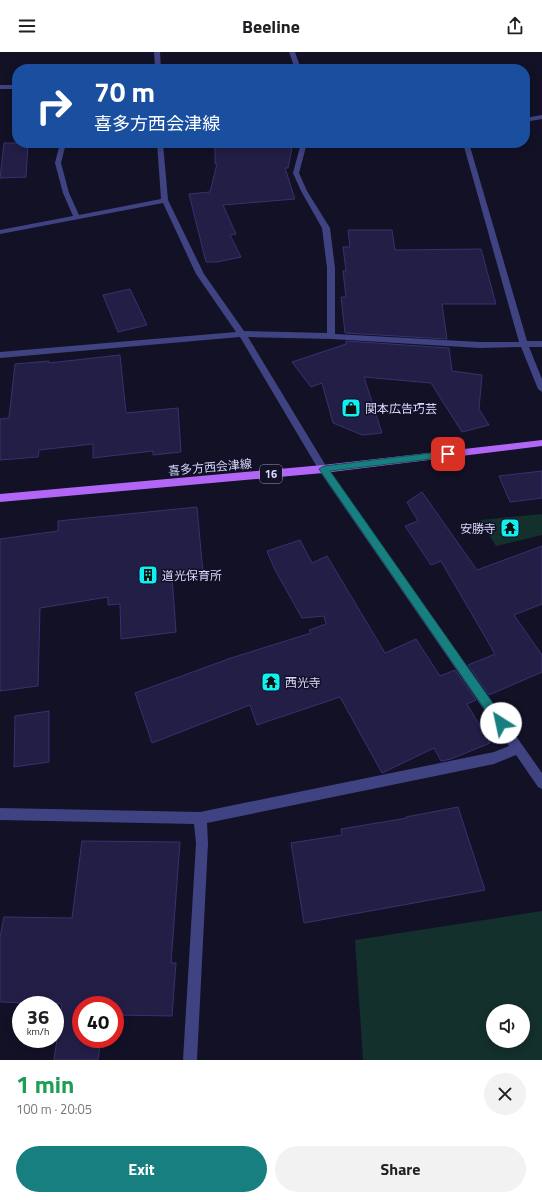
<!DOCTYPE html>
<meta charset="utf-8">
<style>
body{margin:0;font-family:"Titillium Web","Noto Sans JP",sans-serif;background:#f2f2f2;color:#202124;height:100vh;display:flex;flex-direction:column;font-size:15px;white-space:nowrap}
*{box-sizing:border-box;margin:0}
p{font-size:13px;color:#757577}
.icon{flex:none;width:22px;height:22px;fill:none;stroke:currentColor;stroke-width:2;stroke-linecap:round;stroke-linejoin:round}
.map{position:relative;height:1008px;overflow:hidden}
.drawer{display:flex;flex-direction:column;background:#fff;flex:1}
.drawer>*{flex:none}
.guide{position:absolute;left:12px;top:12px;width:518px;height:84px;border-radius:16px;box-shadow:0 2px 10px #0003;background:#1a4fa0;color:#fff;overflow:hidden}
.tools{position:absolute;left:486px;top:952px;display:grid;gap:8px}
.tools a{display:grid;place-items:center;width:44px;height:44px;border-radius:50%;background:#fff;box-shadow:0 2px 10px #0003;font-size:20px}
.speed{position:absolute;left:12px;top:944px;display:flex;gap:8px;font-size:20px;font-weight:700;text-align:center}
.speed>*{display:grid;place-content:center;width:52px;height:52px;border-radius:50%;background:#fff;box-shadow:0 2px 10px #0003;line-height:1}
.speed small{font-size:10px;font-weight:400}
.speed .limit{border:6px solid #d22;background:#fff;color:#111}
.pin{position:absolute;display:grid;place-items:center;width:34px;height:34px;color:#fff;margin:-17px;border-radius:8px;box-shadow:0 2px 6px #0006}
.me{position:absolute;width:44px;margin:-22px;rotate:325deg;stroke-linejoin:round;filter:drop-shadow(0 0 3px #0008)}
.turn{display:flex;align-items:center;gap:14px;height:84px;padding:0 16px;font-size:18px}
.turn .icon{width:52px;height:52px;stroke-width:2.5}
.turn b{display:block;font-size:28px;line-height:34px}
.round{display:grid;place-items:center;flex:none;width:42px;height:42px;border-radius:21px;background:#f2f2f2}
.summary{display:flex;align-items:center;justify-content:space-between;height:68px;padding:0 16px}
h1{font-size:24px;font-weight:700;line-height:30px;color:#1e9e55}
.primary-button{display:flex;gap:8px;margin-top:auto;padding:8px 16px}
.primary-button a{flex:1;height:46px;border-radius:24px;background:#187f80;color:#fff;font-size:16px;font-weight:700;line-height:46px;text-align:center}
.primary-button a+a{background:#f2f2f2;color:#202124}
header{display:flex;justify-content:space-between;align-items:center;height:52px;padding:0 16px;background:#fff;font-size:18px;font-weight:700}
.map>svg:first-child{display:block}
.green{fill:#14302c;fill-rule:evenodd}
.building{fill:#221e46;stroke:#383170}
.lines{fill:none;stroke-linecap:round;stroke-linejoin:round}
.minor{fill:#3f4382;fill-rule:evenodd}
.major{fill:#b266f6;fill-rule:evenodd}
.route{fill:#187f80;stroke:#105353}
.labels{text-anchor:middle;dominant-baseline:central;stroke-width:3;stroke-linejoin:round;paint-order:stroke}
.shield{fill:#121126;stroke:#9d9cbc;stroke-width:1}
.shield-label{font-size:11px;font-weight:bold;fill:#d9d8fd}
.poi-label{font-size:12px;fill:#d9d8fd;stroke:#121126;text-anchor:start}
.street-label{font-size:12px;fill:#d9d8fd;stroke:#121126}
</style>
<header><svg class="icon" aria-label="menu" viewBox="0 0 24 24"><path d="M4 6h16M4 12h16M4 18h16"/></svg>Beeline<svg class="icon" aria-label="share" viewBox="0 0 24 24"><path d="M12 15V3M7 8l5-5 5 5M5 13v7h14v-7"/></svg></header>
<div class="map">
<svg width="542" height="1008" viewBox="0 0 542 1008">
<rect width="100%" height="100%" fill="#121126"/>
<g class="green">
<polygon points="542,462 542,483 496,494 480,468"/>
<path d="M 542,859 L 542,1008 L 363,1008 L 355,888 ZM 493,959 L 523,959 L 523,989 L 493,989 Z"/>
</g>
<g class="building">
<polygon points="4,91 28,91 26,125 0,126"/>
<polygon points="215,91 293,91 288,116 285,116 295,147 223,153 236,182 230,183 241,205 217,210 206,210 189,142 210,140 217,112 215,112"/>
<polygon points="348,178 392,178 395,198 481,197 496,252 442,252 447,287 345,281 341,245 346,245 343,219 346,219 343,195 350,195"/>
<polygon points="130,237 147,273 118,280 103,243"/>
<polygon points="346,289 449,296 452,319 482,323 479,357 489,373 462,380 431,331 364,325 382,381 362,383 333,371 322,331 311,335 292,310 346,292"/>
<polygon points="120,303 126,361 178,356 181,400 153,403 153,399 93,406 93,392 39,398 38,405 0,408 0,367 9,366 15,312 49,309 49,311"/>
<polygon points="542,419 542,446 510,450 499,424"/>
<polygon points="422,440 477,518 542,494 542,552 514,563 542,603 542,620 489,643 468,613 495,602 441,509 431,513 405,474 418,469 407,450"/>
<polygon points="197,455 203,521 172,525 176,580 121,587 120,552 108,553 108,545 40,556 38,634 0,639 0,487 58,479 58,469"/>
<polygon points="300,488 312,511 327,504 385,601 416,587 440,624 455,618 476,648 467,652 490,691 451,707 441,709 434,696 382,721 340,645 257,673 250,653 152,691 135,641 231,606 311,581 309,578 326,572 324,564 302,566 275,518 267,499"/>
<polygon points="49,659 49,710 14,715 15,664"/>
<polygon points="458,755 485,838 304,871 291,791 342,783 341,777 407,766 406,765"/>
<polygon points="82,789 180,790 171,911 176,911 172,964 115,963 115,953 81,953 81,987 101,987 98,1008 54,1008 62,952 0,950 0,885 4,865 72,866"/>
</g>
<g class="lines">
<g class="minor">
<polygon points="154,0 160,0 161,17 155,17"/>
<polygon points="289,0 295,0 301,17 295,17"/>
<rect x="0" y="33" width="17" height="4"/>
<polygon points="542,63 542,67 525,70 525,66"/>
<polygon points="60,91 66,91 61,111 69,141 79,163 161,147 157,91 163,91 168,148 204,222 244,279 327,281 327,216 322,176 301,139 293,121 301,91 307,91 299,121 307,139 330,176 335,216 335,282 480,290 519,290 463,91 469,91 527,289 542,289 542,295 529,295 542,327 542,340 538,337 521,295 480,296 331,287 248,285 326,414 542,721 542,737 538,735 516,703 494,712 207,771 208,791 197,1008 183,1008 196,791 194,772 0,768 0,756 200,760 494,700 509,694 320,420 240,285 0,306 0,300 236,280 196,222 163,151 0,182 0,178 73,164 63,141 55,111"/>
</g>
<polygon class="major" points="542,388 542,394 323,421 0,450 0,442 323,413"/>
</g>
<polygon class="route" points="448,399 452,402 448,405 330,419 504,667 506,671 504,675 501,676 497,675 319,417 324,414"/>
<defs>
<symbol id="shop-square" viewBox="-11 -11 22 22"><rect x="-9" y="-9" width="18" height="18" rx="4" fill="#0ff1f1" stroke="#121126"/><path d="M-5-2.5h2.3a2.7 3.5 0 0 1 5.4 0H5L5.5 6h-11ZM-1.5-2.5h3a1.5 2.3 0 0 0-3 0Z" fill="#111"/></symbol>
<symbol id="temple-square" viewBox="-11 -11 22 22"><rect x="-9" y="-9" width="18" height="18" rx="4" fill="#0ff1f1" stroke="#121126"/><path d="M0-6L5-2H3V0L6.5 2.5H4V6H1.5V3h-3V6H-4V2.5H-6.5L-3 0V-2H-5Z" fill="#111"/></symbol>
<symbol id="building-square" viewBox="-11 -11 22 22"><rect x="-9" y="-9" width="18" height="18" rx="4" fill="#0ff1f1" stroke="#121126"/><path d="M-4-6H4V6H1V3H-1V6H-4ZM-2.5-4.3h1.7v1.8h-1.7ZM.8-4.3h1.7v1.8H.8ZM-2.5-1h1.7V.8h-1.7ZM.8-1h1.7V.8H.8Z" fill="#111"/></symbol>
</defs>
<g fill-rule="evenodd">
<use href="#shop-square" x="340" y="345" width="22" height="22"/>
<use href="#temple-square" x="499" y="465" width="22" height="22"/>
<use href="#building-square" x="137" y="512" width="22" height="22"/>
<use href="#temple-square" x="260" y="619" width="22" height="22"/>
</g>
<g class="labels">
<rect class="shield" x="260" y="413" width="22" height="18" rx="3"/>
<g class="shield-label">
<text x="271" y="422">16</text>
</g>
<g class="poi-label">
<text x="365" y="356">関本広告巧芸</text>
<text x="496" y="476" text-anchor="end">安勝寺</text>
<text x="162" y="523">道光保育所</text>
<text x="285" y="630">西光寺</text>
</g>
<g class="street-label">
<text transform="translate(210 415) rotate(-5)">喜多方西会津線</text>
</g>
</g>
</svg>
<div class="tools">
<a><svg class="icon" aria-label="sound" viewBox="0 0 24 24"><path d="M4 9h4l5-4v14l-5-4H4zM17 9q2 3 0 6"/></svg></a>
</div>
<div class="speed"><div>36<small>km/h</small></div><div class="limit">40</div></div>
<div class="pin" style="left:448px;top:402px;background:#d93025"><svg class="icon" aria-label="arrive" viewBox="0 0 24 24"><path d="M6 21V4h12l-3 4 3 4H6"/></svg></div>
<svg class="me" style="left:501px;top:671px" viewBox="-20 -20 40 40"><circle r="19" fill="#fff"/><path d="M0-13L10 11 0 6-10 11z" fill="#187f80"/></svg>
<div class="guide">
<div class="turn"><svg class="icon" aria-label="right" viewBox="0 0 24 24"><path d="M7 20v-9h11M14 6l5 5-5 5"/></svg><div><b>70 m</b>喜多方西会津線</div></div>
</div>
</div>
<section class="drawer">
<div class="summary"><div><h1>1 min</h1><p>100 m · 20:05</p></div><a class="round"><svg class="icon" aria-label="close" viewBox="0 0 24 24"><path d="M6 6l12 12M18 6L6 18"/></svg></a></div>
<div class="primary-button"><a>Exit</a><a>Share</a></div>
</section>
